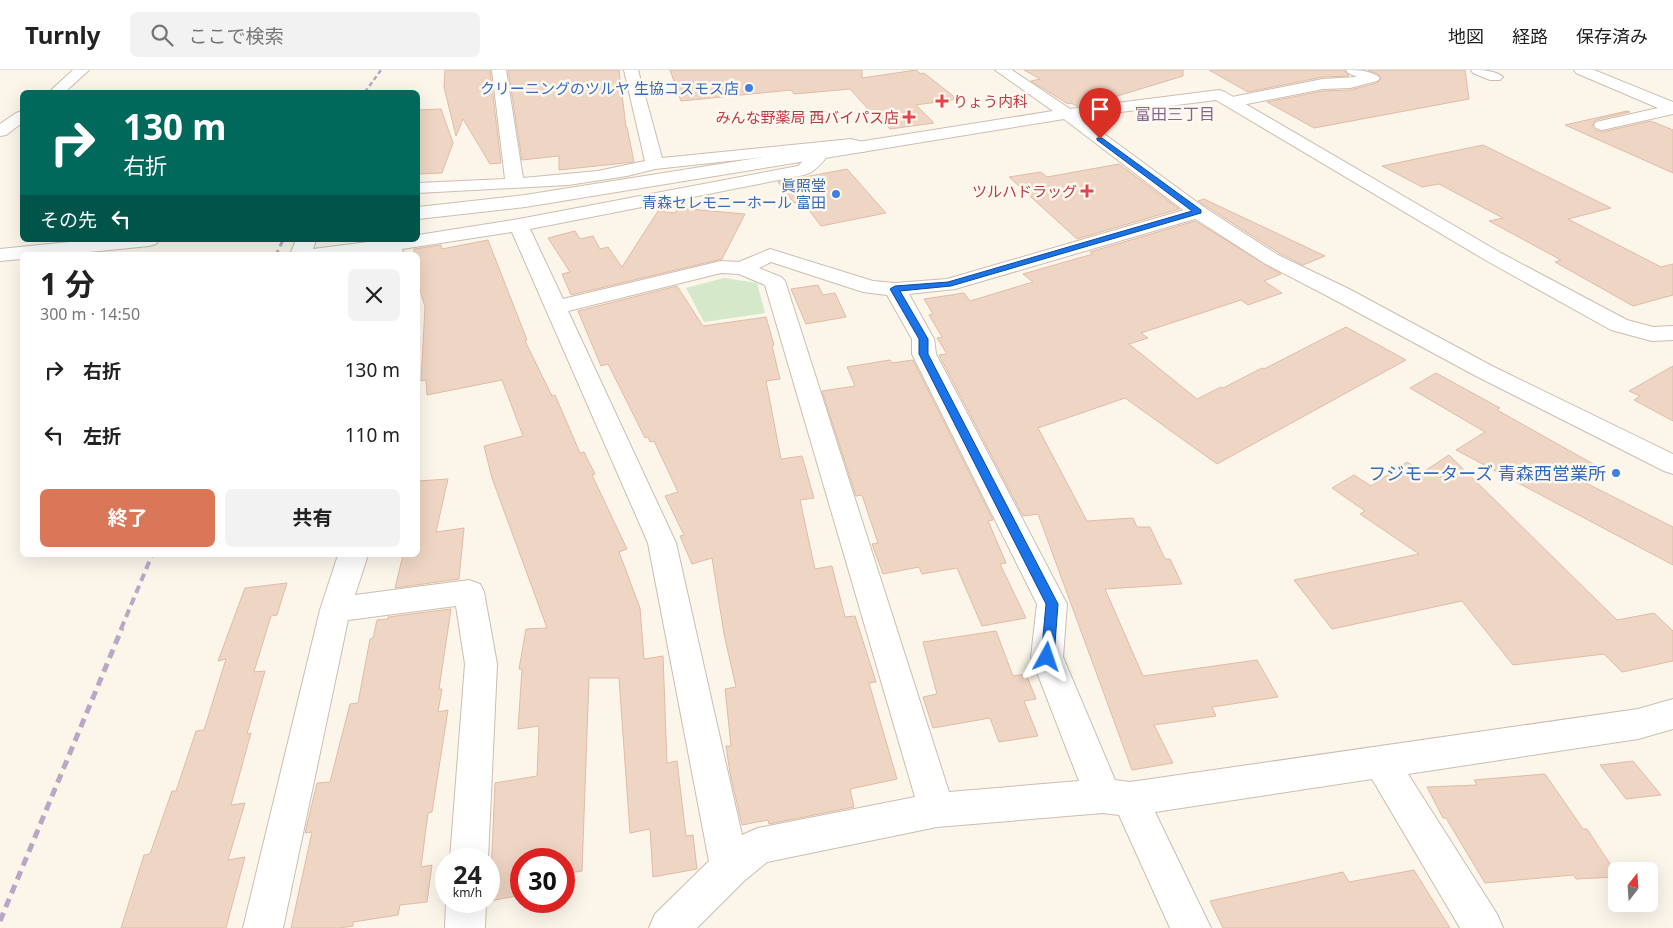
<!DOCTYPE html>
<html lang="ja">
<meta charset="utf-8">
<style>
body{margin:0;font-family:"Noto Sans","Noto Sans JP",sans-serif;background:#f2f2f2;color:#222;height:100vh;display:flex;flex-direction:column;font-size:19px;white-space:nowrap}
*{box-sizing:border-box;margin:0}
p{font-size:16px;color:#767676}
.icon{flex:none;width:28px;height:28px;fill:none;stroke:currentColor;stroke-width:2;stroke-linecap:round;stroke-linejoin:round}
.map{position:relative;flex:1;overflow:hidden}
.panel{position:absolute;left:20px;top:182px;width:400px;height:305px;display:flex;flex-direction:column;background:#fff;border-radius:8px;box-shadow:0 5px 20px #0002}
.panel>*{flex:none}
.banner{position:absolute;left:20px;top:20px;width:400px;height:152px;border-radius:8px;box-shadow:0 5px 20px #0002;background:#00695c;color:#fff;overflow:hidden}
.needle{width:32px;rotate:17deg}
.tools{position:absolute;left:1608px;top:792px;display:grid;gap:10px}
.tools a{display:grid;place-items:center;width:50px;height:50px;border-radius:8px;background:#fff;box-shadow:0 5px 20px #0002;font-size:25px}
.speed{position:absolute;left:435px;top:778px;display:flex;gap:10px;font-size:25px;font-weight:700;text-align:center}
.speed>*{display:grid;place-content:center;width:65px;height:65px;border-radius:50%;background:#fff;box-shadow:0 5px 20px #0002;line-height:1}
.speed small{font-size:12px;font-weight:400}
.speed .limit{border:8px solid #d22;background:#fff;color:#111}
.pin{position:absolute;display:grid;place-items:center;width:42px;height:42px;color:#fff;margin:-51px -21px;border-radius:50% 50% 50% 0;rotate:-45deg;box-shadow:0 0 5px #0007}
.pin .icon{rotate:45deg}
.me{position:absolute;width:55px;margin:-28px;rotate:5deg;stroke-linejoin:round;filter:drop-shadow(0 0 4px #0008)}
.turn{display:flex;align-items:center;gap:18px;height:105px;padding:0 20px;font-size:22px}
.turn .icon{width:65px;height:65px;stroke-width:2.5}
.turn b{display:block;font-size:35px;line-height:42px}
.then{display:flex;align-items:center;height:48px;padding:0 20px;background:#0003;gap:10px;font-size:19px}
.round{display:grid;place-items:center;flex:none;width:52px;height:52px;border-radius:8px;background:#f2f2f2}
.overview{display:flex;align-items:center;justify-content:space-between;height:85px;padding:0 20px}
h1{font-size:30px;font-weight:700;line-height:38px}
.cta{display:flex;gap:10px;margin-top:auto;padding:10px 20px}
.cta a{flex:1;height:58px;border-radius:8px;background:#db7759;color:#fff;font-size:20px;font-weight:700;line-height:58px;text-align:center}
.cta a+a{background:#f2f2f2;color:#222}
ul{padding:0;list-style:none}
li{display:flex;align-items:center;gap:15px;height:65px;padding:0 20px}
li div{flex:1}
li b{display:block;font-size:19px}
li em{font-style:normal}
header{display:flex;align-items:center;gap:30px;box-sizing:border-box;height:70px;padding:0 25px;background:#fff;border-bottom:1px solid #e0e0e0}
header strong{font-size:24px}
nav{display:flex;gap:28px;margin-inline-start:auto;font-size:18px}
.search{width:350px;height:45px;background:#f2f2f2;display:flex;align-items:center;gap:12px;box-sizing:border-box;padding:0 18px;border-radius:8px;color:#767676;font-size:19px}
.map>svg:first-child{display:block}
.green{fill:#d5e8c9}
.building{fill:#efd5c3;stroke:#e0bca5}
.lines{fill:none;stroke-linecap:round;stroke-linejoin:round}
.street-casing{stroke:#cdbdb0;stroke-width:2}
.secondary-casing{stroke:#cfbdae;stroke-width:2}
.street{fill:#fff;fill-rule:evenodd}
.secondary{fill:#fff;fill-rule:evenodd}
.rail-far3{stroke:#b8a8c5;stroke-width:2.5;stroke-dasharray:4.5 3;stroke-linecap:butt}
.rail-far2{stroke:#b8a8c5;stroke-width:3;stroke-dasharray:5.5 4;stroke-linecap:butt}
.rail-far1{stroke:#b8a8c5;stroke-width:4;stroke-dasharray:8 5;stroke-linecap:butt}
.rail{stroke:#b8a8c5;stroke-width:5;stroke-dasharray:9 6;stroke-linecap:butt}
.route{fill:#1a73e8;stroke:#114b97}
.shop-dot{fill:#3f7fe0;stroke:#fef9f0;stroke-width:2}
.health-dot{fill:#e0444e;stroke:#fef9f0;stroke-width:2}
.labels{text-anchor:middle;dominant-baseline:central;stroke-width:5;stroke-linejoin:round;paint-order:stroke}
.far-shop-label{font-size:15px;fill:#366cbe;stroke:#fef9f0;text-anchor:end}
.far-health-label{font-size:15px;fill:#be3a42;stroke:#fef9f0;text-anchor:end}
.far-neighbourhood-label{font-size:16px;fill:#836690;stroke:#fef9f0}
.shop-label{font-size:18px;fill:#366cbe;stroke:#fef9f0;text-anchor:end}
</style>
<header>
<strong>Turnly</strong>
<div class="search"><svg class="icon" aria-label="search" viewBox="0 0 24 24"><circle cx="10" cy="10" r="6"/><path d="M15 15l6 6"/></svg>ここで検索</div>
<nav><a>地図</a><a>経路</a><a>保存済み</a></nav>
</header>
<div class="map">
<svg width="1673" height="858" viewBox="0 0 1673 858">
<rect width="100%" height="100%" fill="#fbf5ea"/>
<polygon class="green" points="724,208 757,213 765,243 704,252 686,218"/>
<g class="building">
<polygon points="445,0 490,0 501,93 490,94 463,49 456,66 444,17"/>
<polygon points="508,0 619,0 626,57 627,57 634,92 559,100 559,86 522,90"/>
<polygon points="670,0 862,0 862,8 916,0 921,4 924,3 957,29 916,35 934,53 890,59 884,52 881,53 850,19 794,24 791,20 681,31"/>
<polygon points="1024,0 1183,0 1183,6 1091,34 1077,36 1071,33 1068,34 1031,11 1040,9"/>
<polygon points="1209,0 1344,0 1349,6 1323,7 1248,22"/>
<polygon points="1368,0 1465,0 1469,29 1314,58 1267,32 1323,21 1350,20 1377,13 1381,9 1378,4"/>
<polygon points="441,39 453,73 442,103 418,104 418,40"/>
<polygon points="1627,41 1630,42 1596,50 1592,56 1595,60 1602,62 1651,51 1673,60 1673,103 1565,55"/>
<polygon points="1483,75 1611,138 1568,149 1661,197 1673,194 1673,225 1633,236 1555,192 1561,190 1489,151 1503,148 1439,114 1422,117 1382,96"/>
<polygon points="1119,94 1179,139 1077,169 1009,107 1041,102 1047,107"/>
<polygon points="847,99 886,143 821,156 803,132 794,133 778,112"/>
<polygon points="1204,129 1325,186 1303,195 1279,183 1198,131"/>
<polygon points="678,138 745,144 722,189 571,225 562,204 570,202 548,168 575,161 580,169 593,166 600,179 608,177 622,197 658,141 675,143"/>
<polygon points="1195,151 1281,204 1264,211 1282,223 1248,235 1241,230 1141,263 1148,268 1129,274 1197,329 1221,317 1223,318 1262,298 1264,299 1346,257 1406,290 1217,394 1125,328 1038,358 1087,451 1133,448 1137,457 1150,457 1165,489 1170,489 1182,514 1105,519 1143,606 1257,590 1278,627 1212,637 1216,646 1154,655 1173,693 1132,700 1038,444 1023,446 939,285 947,284 937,268 942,267 929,245 933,244 924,229 964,223 970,231 1033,212 1023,204 1093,184 1090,182"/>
<polygon points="488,170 527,270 525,271 552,326 555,325 580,383 584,382 595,404 592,405 627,479 619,482 640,538 644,589 663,586 667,693 677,691 686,766 693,765 697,799 653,807 650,759 630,763 619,608 589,608 582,801 564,804 564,789 521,789 521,825 490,831 495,713 537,706 539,656 518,659 522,599 519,599 526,559 547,558 492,408 484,376 523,366 502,310 427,325 426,310 421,311 425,237 418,213 418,185 414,185 414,179 441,175 442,179"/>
<polygon points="818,215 823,225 835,223 846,247 806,254 791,219"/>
<polygon points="677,216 703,256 766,247 774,275 772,276 780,309 766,311 781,389 802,386 814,428 800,430 815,499 832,496 845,547 855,546 876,612 869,613 897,709 850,719 854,737 769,754 768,750 742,755 730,703 726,676 731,676 725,619 736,617 724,564 712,488 692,494 680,466 684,465 665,426 678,422 654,371 650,372 648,367 645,368 608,294 601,296 578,241"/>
<polygon points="890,290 892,293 913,290 993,450 988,451 1006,493 1000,494 1026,548 982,556 957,498 922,504 919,497 883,504 872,474 878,473 862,425 856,426 855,423 822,321 855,316 847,297"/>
<polygon points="1673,296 1673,351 1634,330 1640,326 1629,321"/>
<polygon points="1436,303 1500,338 1497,340 1604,400 1586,413 1673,457 1673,495 1456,380 1485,362 1410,318"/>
<polygon points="1449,385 1617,550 1654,543 1673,561 1673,591 1622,602 1604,584 1513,595 1462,531 1332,559 1294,510 1419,484 1360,444 1365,441 1332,418 1354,405 1371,416 1407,392 1423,402"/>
<polygon points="448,409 436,462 464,458 459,509 395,518 403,485 418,485 418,411"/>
<polygon points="287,513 277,545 271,546 254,602 265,601 247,664 251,663 231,735 245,733 228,790 245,787 226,858 121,858 144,785 150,784 172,721 176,721 196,661 204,660 226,589 218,591 245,518"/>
<polygon points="451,539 439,619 442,619 438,642 448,640 432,742 428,743 421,797 432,795 427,832 400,835 398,845 353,852 353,856 340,858 291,858 312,762 305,763 317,713 330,712 350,634 358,633 370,569 373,568 377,550 388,549 388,547"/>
<polygon points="996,561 1013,606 1026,604 1036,629 1024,631 1038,666 999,672 990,648 933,658 923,627 937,624 923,572"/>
<polygon points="1633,691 1661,725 1626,729 1600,695"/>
<polygon points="1545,704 1583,759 1587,759 1616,803 1616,807 1576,809 1573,805 1485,813 1446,748 1443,748 1427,717 1477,715 1474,710"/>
<polygon points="1414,800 1450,858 1223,858 1210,831 1343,802 1349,812"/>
</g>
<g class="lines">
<defs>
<g id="street">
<path d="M 492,0 L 506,0 L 523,108 L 598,101 L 645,91 L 624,0 L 638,0 L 662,88 L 851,69 L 867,73 L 870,77 L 867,81 L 861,82 L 850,79 L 827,81 L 829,84 C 823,92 814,103 804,105 L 530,159 L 563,229 L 721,191 L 739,192 L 770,179 L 873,211 L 895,213 L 947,209 L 1191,138 L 1198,136 L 1205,138 L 1208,142 L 1205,146 L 955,219 L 909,224 L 934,269 L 936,284 L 1067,534 L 1063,587 L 1115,710 L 1130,712 L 1638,639 L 1673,629 L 1673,659 L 1638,669 L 1408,704 L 1497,844 L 1503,858 L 1460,858 L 1372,709 L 1155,742 L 1211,858 L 1170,858 L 1119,745 L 1103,743 L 937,757 L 767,792 L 744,811 L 697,858 L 649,858 L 655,844 L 709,791 L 648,473 L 512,162 L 402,179 L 403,185 L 383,185 L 382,182 L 360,185 L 293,185 L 291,182 L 296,170 L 316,170 L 313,179 L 383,170 L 418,170 L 418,165 L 519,149 L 798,96 L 812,82 L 655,99 L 627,106 L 568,115 L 418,123 L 418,113 L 505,109 ZM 771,192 L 863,222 L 887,225 L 912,269 L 912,284 L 1037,534 L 1031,587 L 1079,711 L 949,722 L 785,211 L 781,207 L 759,198 ZM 721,203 L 739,204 L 765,215 L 915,727 L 758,758 L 742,765 L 676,473 L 568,241 Z"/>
<path d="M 1346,0 C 1357,0 1371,0 1380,8 L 1377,11 L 1350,18 L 1323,19 L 1232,37 L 1226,35 L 1224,32 L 1226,29 L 1232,27 L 1323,9 L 1357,7 L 1348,3 Z"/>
<path d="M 1471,0 C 1481,0 1495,0 1503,7 L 1500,10 L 1490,10 L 1473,3 Z"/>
<polygon points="1574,0 1594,0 1673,32 1673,44 1602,60 1596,58 1594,55 1596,52 1658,38 1576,3"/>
<polygon points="338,485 368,485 355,525 469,510 480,514 484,522 497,594 488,789 450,789 465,594 456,536 348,550 283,858 243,858 320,540"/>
<polygon points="446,831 486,831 485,858 445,858"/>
</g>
<g id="secondary">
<polygon points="73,0 89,0 65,22 49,22"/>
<polygon points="995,0 1012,0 1070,39 1219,20 1225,22 1501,183 1627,250 1653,257 1673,256 1673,270 1652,271 1611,260 1487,191 1216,30 1081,47 1205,138 1278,185 1349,219 1492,296 1673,384 1673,404 1664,401 1476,306 1333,229 1264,193 1191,146 1064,49 525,137 418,149 418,137 525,125 1053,41"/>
<polygon points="22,41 22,53 6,65 0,66 0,54 16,43"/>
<polygon points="89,170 159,170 156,174 149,176 60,185 22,185 22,189 0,191 0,179"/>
</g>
</defs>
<use href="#street" class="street-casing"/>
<use href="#secondary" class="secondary-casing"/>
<use href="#street" class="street"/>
<use href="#secondary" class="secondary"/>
<polyline class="rail-far3" points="365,22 381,0"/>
<polyline class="rail-far2" points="276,185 283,170"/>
<polyline class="rail-far1" points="121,559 152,485"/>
<polyline class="rail" points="0,851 122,558"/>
</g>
<polygon class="route" points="1097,68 1102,68 1201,140 1201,143 951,216 900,221 928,269 928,284 1058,534 1054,587 1052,591 1047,593 1043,591 1041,587 1046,534 919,284 919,269 890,219 895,216 948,212 1192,141 1097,70"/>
<g class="shop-dot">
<circle cx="749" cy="18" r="5"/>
<circle cx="836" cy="124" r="5"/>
<circle cx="1616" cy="403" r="5"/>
</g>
<g class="health-dot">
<path d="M939.5 23.5h5v5h5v5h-5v5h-5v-5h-5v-5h5z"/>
<path d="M906.5 39.5h5v5h5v5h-5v5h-5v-5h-5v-5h5z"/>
<path d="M1084.5 113.5h5v5h5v5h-5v5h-5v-5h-5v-5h5z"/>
</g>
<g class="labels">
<g class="far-shop-label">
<text x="739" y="18">クリーニングのツルヤ 生協コスモス店</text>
<text x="826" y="115">眞照堂<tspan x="826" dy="17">青森セレモニーホール 富田</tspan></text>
</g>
<g class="far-health-label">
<text x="953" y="31" text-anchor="start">りょう内科</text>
<text x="899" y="47">みんな野薬局 西バイパス店</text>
<text x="1077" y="121">ツルハドラッグ</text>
</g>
<g class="far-neighbourhood-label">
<text x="1175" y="44">富田三丁目</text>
</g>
<g class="shop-label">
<text x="1606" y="403">フジモーターズ 青森西営業所</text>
</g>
</g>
</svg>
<div class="tools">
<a><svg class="needle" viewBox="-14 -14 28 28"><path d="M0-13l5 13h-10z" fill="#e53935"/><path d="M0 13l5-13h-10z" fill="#767676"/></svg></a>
</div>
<div class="speed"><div>24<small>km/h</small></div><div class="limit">30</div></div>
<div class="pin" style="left:1100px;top:69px;background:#d93025"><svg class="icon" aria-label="arrive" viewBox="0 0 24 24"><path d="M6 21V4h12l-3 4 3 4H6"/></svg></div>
<svg class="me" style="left:1047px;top:587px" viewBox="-20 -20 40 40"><path d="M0-17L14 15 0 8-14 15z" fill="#1a73e8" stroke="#fff" stroke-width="4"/></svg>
<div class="banner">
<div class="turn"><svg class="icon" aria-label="right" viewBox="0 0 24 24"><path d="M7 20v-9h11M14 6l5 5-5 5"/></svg><div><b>130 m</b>右折</div></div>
<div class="then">その先<svg class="icon" aria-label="left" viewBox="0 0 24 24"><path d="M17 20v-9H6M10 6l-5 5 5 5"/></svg></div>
</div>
<section class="panel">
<div class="overview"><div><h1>1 分</h1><p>300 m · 14:50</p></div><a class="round"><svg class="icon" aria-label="close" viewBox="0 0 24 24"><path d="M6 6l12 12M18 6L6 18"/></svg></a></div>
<ul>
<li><svg class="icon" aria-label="right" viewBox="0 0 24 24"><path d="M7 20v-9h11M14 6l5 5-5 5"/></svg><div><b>右折</b></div><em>130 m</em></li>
<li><svg class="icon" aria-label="left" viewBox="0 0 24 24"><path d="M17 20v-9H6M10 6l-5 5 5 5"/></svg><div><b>左折</b></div><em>110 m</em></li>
</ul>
<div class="cta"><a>終了</a><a>共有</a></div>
</section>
</div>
